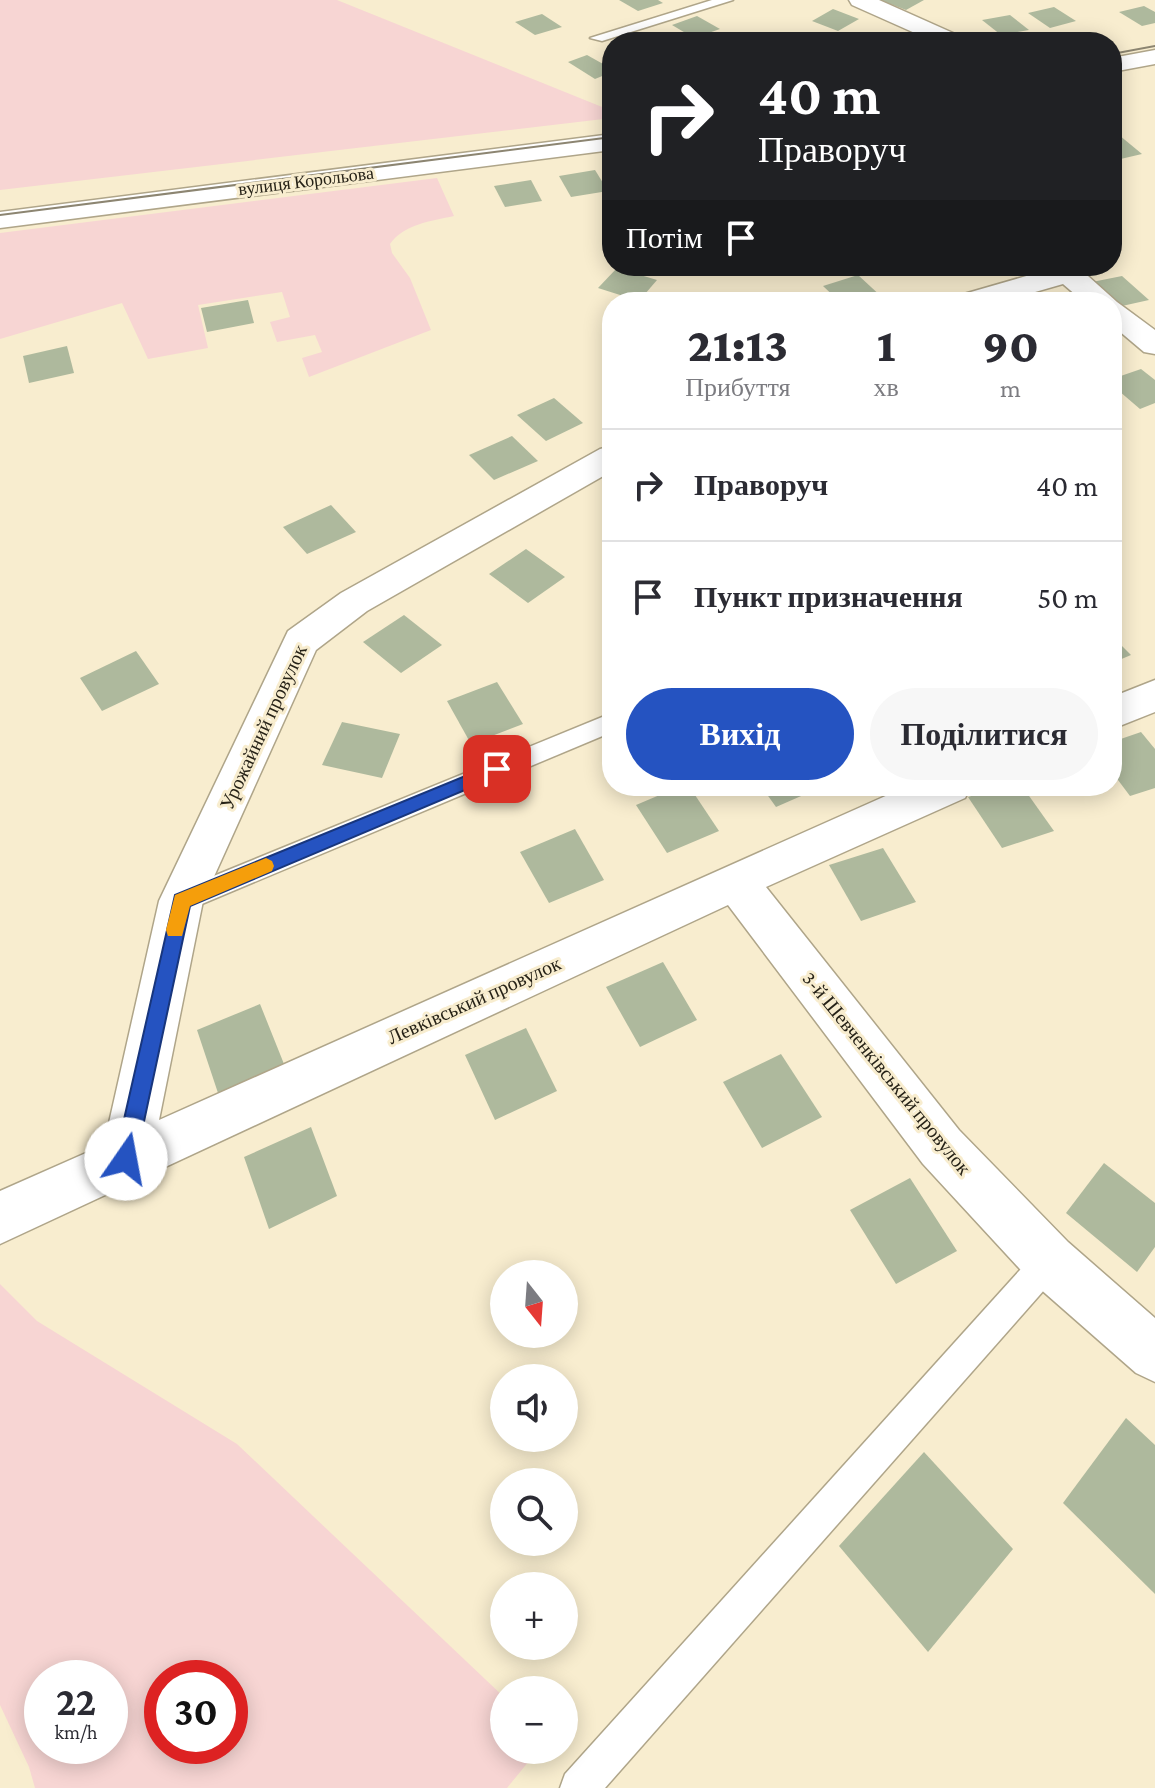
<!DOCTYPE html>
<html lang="uk">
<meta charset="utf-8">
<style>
body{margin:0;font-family:"Crimson Pro",serif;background:#f7f7f7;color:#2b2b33;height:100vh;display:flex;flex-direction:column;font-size:30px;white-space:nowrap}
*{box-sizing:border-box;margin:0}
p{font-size:26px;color:#7c7c81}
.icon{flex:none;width:44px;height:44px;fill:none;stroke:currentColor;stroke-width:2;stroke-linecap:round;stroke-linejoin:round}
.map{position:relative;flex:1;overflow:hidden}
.sheet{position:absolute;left:602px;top:292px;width:520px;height:504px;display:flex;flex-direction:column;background:#fff;border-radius:32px;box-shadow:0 4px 20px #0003}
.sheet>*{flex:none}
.banner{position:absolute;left:602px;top:32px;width:520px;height:244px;border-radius:32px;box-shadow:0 4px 20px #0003;background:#202124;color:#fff;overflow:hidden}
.needle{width:52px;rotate:163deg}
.buttons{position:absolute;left:490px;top:1260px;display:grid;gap:16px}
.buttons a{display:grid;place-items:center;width:88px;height:88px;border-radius:50%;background:#fff;box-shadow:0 4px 20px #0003;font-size:40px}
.speed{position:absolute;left:24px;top:1660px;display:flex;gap:16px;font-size:40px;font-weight:700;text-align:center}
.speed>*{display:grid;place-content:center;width:104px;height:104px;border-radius:50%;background:#fff;box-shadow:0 4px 20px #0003;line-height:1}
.speed small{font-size:20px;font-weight:400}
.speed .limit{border:12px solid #d22;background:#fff;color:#111}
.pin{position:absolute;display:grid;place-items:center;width:68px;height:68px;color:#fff;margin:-34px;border-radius:16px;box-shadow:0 4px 12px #0006}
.me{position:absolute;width:88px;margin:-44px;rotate:12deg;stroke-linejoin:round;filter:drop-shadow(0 0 6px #0008)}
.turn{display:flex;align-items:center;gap:28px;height:168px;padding:0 24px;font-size:36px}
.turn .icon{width:104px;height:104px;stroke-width:2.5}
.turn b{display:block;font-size:56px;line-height:68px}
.then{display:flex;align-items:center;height:76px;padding:0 24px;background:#0003;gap:16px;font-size:30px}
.eta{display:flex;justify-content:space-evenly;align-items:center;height:136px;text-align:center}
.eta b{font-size:48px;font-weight:800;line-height:56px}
.primary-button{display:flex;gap:16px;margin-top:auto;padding:16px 24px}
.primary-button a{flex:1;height:92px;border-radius:48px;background:#2553c1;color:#fff;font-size:32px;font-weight:800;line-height:92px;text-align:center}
.primary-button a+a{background:#f7f7f7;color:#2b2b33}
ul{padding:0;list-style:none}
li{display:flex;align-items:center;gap:24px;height:112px;padding:0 24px;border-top:2px solid #e1e1e2}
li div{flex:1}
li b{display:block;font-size:30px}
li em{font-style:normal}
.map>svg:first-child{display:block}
.green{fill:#f7d5d3;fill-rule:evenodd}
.building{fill:#aeb99d}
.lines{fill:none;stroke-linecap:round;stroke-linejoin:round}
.service-casing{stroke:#afa589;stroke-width:3}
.minor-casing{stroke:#afa589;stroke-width:3}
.secondary-casing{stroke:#afa589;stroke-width:3}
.service{fill:#fff;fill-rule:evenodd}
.minor{fill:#fff;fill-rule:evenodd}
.secondary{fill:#fff;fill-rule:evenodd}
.tram{stroke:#8c8571;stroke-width:2}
.route{fill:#2553c1;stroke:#18367d;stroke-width:2}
.slow{fill:#f59e0b}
.labels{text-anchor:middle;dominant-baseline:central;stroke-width:6;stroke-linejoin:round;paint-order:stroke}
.far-street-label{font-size:18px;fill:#262217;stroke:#f8edcf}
.street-label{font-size:20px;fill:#262217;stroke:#f8edcf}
</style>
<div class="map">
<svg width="1155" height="1788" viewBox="0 0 1155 1788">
<rect width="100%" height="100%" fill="#f8edcf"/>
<g class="green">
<polygon points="0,0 337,0 612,111 612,118 0,190"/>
<path d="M 437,178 L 454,216 C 431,221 404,224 390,244 L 392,253 L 410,278 L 431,330 L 309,377 L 302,358 L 322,352 L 315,335 L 277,342 L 270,322 L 290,317 L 282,292 L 198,305 L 208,348 L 148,359 L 122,303 L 0,339 L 0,233 Z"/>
<path d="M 0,1284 L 37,1321 L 237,1444 L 504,1697 L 504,1750 L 538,1750 L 507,1788 L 35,1788 L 29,1767 L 0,1705 ZM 42,1678 L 110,1678 L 110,1746 L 42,1746 ZM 162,1678 L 230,1678 L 230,1746 L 162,1746 Z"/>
</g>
<g class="building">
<polygon points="619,0 658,0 663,3 638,11"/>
<polygon points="880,0 924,0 906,10"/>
<polygon points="1144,6 1155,12 1155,23 1142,26 1119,12"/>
<polygon points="1054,7 1076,21 1050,28 1028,13"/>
<polygon points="833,9 859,19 838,31 812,21"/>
<polygon points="542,14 562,27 535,35 515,22"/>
<polygon points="1010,15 1029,30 1001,35 982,20"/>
<polygon points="697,16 720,29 694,38 672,25"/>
<polygon points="587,55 612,69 612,72 595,79 568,62"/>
<polygon points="1119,135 1142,154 1112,161 1112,136"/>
<polygon points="595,170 608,191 571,197 559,176"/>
<polygon points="531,180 542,201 505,207 494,186"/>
<polygon points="617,268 657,280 639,301 598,288"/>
<polygon points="858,275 884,299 840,302 823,286"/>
<polygon points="1122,276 1149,300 1113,308 1112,302 1107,302 1087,283"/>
<polygon points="248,300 254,323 207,332 201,308"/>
<polygon points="67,346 74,373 29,383 23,356"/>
<polygon points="1141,369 1155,380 1155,403 1140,409 1112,385 1112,379"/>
<polygon points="554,398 583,423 546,441 517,415"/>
<polygon points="512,436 538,461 494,480 469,455"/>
<polygon points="331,505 356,532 307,554 283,527"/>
<polygon points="526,549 565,577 528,603 489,574"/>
<polygon points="404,615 442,645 401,673 363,642"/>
<polygon points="1112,636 1131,655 1112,663"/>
<polygon points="136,651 159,684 102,711 80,678"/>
<polygon points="497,682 523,724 471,744 447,701"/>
<polygon points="342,722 400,734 382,778 322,765"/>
<polygon points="1141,732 1155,749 1155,788 1130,796 1112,772 1112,742"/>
<polygon points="681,786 689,786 719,831 667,853 636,805"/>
<polygon points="761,786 824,786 776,807"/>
<polygon points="1004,786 1022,786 1054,831 1002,848 968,797"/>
<polygon points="575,829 604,880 549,903 520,852"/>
<polygon points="883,848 916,902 861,921 829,865"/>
<polygon points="663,962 697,1020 640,1047 606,987"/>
<polygon points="260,1004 284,1064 218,1093 197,1030"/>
<polygon points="526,1028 557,1091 495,1120 465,1055"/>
<polygon points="781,1054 822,1117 762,1148 723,1082"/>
<polygon points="311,1127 337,1196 269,1229 244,1157"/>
<polygon points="1104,1163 1155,1203 1155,1247 1137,1272 1066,1213"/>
<polygon points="910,1178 957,1251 896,1284 850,1210"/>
<polygon points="1126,1418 1155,1445 1155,1594 1063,1503"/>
<polygon points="924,1452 1013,1549 928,1652 839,1546"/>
</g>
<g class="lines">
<defs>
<g id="service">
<polygon points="712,0 733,0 602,41 590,38"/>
<polygon points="612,713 612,732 190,909 181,912 172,909 168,901 172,893"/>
<polygon points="1049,1245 1060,1250 1065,1261 1060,1272 605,1788 560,1788 565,1774 1038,1250"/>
</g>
<g id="minor">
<polygon points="849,0 879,0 962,37 966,42 935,42 852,5"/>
<polygon points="1045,266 1078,267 1117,302 1155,330 1155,354 1144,352 1112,325 1112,302 1084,302 1063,284 1000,302 953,302 957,296 1047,270"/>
<polygon points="612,446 612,471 367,611 316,650 203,901 159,1120 908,786 971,786 965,798 766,887 959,1130 1068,1242 1155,1318 1155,1382 1136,1373 1030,1280 923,1164 728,905 0,1244 0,1191 104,1145 159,901 288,631 341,593 600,449"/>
<polygon points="1155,680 1155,712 1112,729 1112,697"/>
</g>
<g id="secondary">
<polygon points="1155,50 1155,64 1112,72 1112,58"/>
<polygon points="612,134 612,150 0,228 0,212"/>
</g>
</defs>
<use href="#service" class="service-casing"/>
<use href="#minor" class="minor-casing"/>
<use href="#secondary" class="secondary-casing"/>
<use href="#service" class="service"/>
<use href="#minor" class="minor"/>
<use href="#secondary" class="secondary"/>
<g class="tram">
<polyline points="1112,54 1155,46"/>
<polyline points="0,215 612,137"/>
</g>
</g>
<polygon class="route" points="497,763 503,765 506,769 503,774 190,906 136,1159 133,1166 126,1169 118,1166 115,1159 175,895"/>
<polygon class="slow" points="266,858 272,861 274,866 272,871 190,906 182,936 168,936 166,930 175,895"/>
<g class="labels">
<g class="far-street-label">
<text transform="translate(306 181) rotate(-7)">вулиця Корольова</text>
</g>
<g class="street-label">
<text transform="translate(263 727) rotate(-65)">Урожайний провулок</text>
<text transform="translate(474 1000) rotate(-24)">Левківський провулок</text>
<text transform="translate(887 1073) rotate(51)">3-й Шевченківський провулок</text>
</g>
</g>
</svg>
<div class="buttons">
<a><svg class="needle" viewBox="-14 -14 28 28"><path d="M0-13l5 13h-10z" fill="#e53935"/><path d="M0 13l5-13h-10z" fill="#7c7c81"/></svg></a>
<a><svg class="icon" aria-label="sound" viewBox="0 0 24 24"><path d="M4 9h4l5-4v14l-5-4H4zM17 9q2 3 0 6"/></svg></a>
<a><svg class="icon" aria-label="search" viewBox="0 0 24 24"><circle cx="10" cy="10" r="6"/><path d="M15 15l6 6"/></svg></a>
<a>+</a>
<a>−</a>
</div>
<div class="speed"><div>22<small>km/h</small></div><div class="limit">30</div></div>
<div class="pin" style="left:497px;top:769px;background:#d93025"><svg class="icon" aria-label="arrive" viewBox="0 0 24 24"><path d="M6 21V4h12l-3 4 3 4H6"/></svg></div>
<svg class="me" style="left:126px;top:1159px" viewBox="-20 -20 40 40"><circle r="19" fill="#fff"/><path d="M0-13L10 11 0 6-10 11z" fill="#2553c1"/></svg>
<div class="banner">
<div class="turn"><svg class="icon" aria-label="right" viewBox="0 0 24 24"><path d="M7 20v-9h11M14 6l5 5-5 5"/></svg><div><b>40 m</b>Праворуч</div></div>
<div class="then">Потім<svg class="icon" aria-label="arrive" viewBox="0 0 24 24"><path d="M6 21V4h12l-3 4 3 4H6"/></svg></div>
</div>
<section class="sheet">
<div class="eta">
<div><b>21:13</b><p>Прибуття</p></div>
<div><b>1</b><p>хв</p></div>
<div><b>90</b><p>m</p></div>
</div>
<ul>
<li><svg class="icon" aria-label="right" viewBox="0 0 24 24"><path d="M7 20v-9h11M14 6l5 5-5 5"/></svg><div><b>Праворуч</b></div><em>40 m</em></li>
<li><svg class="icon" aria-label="arrive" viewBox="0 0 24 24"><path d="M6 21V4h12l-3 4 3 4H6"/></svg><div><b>Пункт призначення</b></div><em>50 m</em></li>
</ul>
<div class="primary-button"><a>Вихід</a><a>Поділитися</a></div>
</section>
</div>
